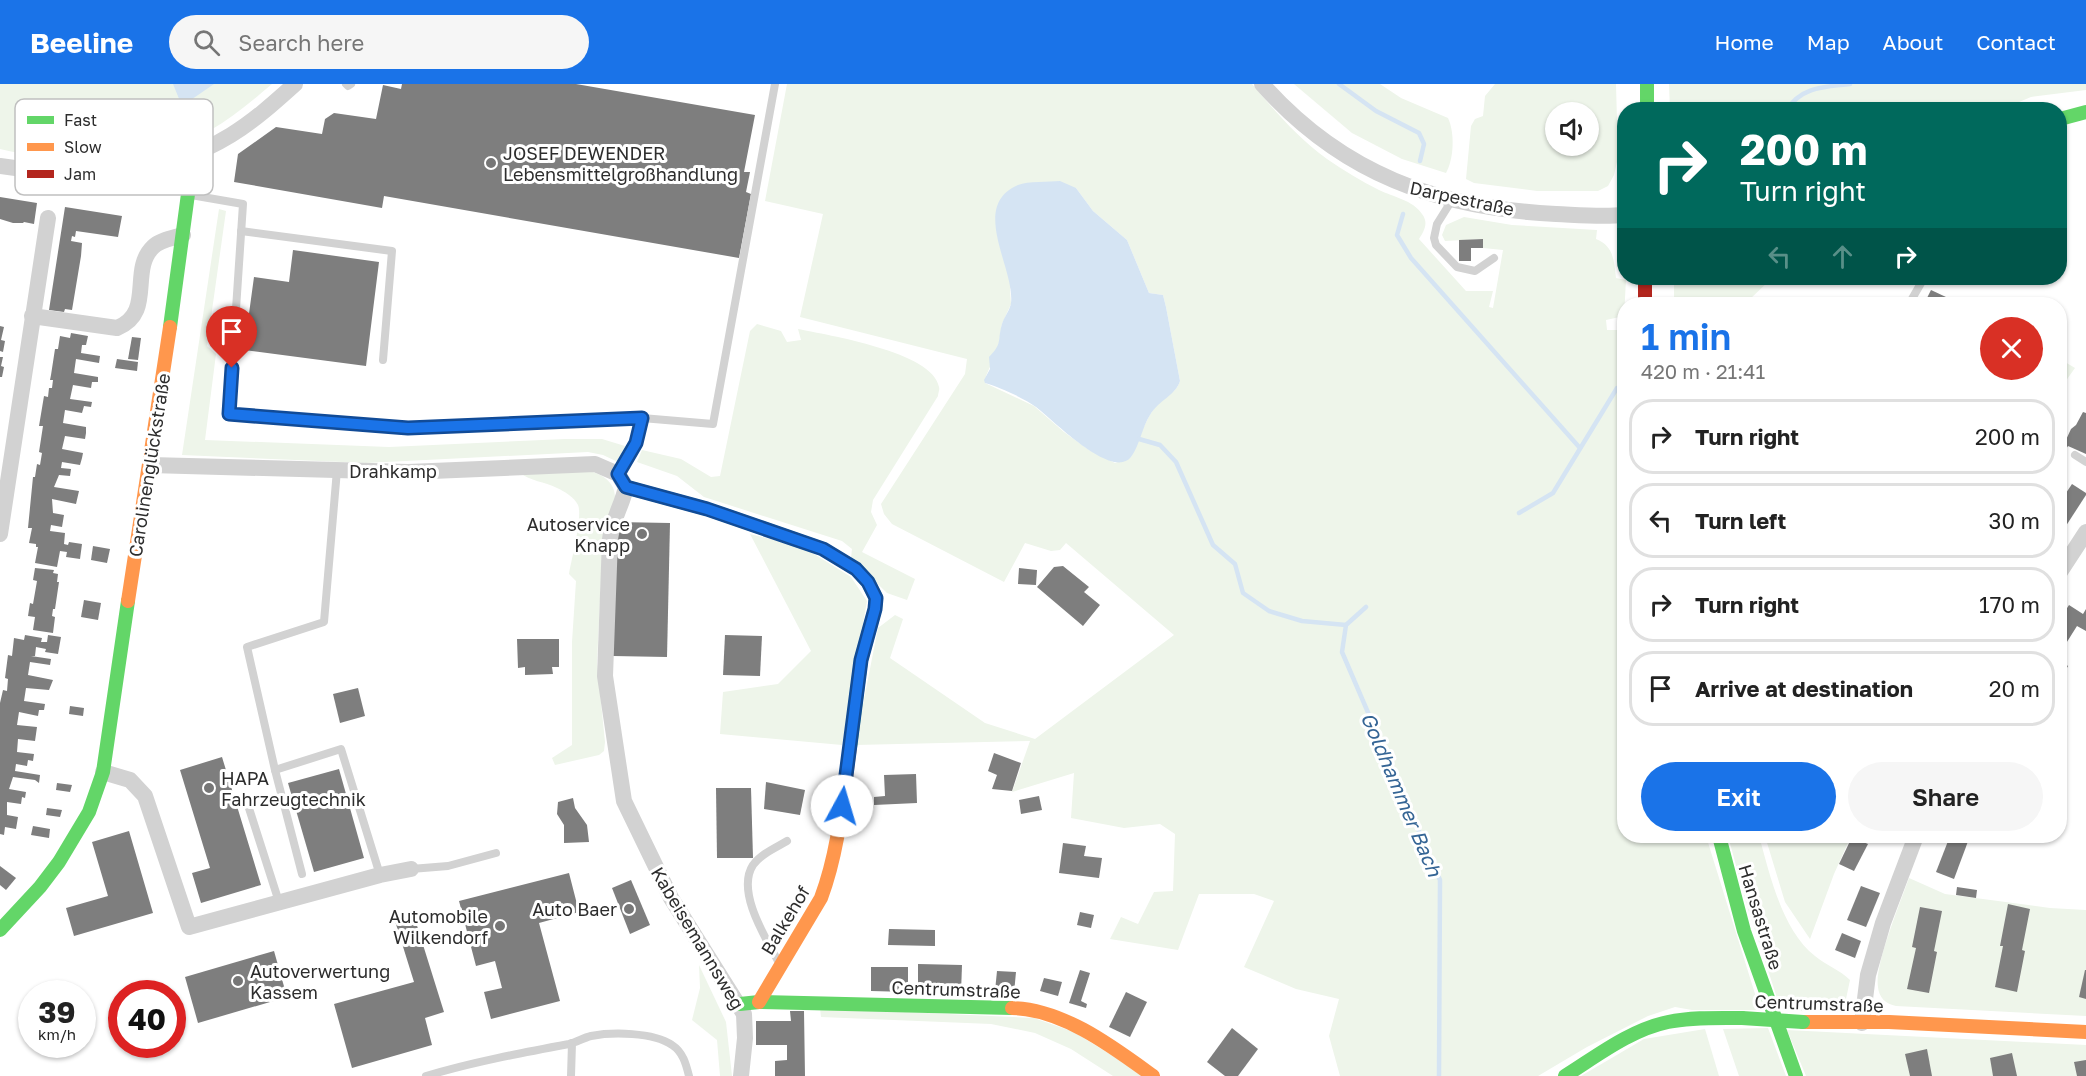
<!DOCTYPE html>
<meta charset="utf-8">
<style>
body{margin:0;font-family:"Golos Text",sans-serif;background:#f6f6f6;color:#222;height:100vh;display:flex;flex-direction:column;font-size:22px;white-space:nowrap}
*{box-sizing:border-box;margin:0}
p{font-size:20px;color:#767676}
.icon{flex:none;width:33px;height:33px;fill:none;stroke:currentColor;stroke-width:2;stroke-linecap:round;stroke-linejoin:round}
.map{position:relative;flex:1;overflow:hidden}
.details{position:absolute;left:1617px;top:213px;width:450px;height:546px;display:flex;flex-direction:column;background:#fff;border-radius:24px;box-shadow:0 2px 4px #0004}
.details>*{flex:none}
.banner{position:absolute;left:1617px;top:18px;width:450px;height:183px;border-radius:24px;box-shadow:0 2px 4px #0004;background:#00695c;color:#fff;overflow:hidden}
.tools{position:absolute;left:1545px;top:18px;display:grid;gap:12px}
.tools a{display:grid;place-items:center;width:54px;height:54px;border-radius:50%;background:#fff;box-shadow:0 2px 4px #0004;font-size:30px}
.speed{position:absolute;left:18px;top:896px;display:flex;gap:12px;font-size:30px;font-weight:700;text-align:center}
.speed>*{display:grid;place-content:center;width:78px;height:78px;border-radius:50%;background:#fff;box-shadow:0 2px 4px #0004;line-height:1}
.speed small{font-size:15px;font-weight:400}
.speed .limit{border:9px solid #d22;background:#fff;color:#111}
.pin{position:absolute;display:grid;place-items:center;width:51px;height:51px;color:#fff;margin:-62px -26px;border-radius:50% 50% 50% 0;rotate:-45deg;box-shadow:0 0 6px #0007}
.pin .icon{rotate:45deg}
.me{position:absolute;width:66px;margin:-33px;rotate:6deg;stroke-linejoin:round;filter:drop-shadow(0 0 4px #0008)}
.turn{display:flex;align-items:center;gap:21px;height:126px;padding:0 24px;font-size:27px}
.turn .icon{width:78px;height:78px;stroke-width:2.5}
.turn b{display:block;font-size:42px;line-height:51px}
.lanes{display:flex;align-items:center;height:57px;padding:0 24px;background:#0003;justify-content:center;gap:30px;direction:ltr}
.lanes .off{opacity:.35}
.round{display:grid;place-items:center;flex:none;width:63px;height:63px;border-radius:32px;background:#f6f6f6}
.head{display:flex;align-items:center;justify-content:space-between;height:102px;padding:0 24px}
h1{font-size:36px;font-weight:600;line-height:45px;color:#1a73e8}
.action{display:flex;gap:12px;margin-top:auto;padding:12px 24px}
.action a{flex:1;height:69px;border-radius:36px;background:#1a73e8;color:#fff;font-size:24px;font-weight:600;line-height:69px;text-align:center}
.action a+a{background:#f6f6f6;color:#222}
ul{padding:0;list-style:none}
li{display:flex;align-items:center;gap:18px;height:75px;margin:0 12px 9px;padding:0 12px;border:3px solid #e0e0e0;border-radius:24px}
li div{flex:1}
li b{display:block;font-size:22px}
li em{font-style:normal}
header{display:flex;align-items:center;gap:36px;box-sizing:border-box;height:84px;padding:0 30px;background:#1a73e8;color:#fff}
header strong{font-size:28px}
nav{display:flex;gap:33px;margin-inline-start:auto;font-size:21px}
.search{width:420px;height:54px;background:#f6f6f6;display:flex;align-items:center;gap:15px;box-sizing:border-box;padding:0 21px;border-radius:33px;color:#767676;font-size:22px}
.map>svg:first-child{display:block}
.green{fill:#eef5ea;fill-rule:evenodd}
.water{fill:#d5e4f3}
.lines{fill:none;stroke-linecap:round;stroke-linejoin:round}
.stream{stroke:#d5e4f3;stroke-width:4.5}
.building{fill:#7e7e7e}
.lane{stroke:#d2d2d2;stroke-width:8}
.street{stroke:#d2d2d2;stroke-width:16}
.fast{stroke:#63d668;stroke-width:14}
.slow{stroke:#ff974d;stroke-width:14}
.jam{stroke:#b3261e;stroke-width:14}
.fast-bridge{stroke:#63d668;stroke-width:14}
.route-casing{stroke:#114b97;stroke-width:15}
.route{stroke:#1a73e8;stroke-width:10}
.poi-dot{fill:#767676;stroke:#fff;stroke-width:2}
.labels{text-anchor:middle;dominant-baseline:central;stroke-width:6;stroke-linejoin:round;paint-order:stroke}
.poi-label{font-size:18px;fill:#2d2d2d;stroke:#fff;text-anchor:start}
.street-label{font-size:18px;fill:#2d2d2d;stroke:#fff}
.water-label{font-size:20px;font-style:italic;fill:#356595;stroke:#fff}
.key{fill:#fff;stroke:#c0c0c0;stroke-width:1.5}
.key-label{font-size:16px;fill:#2d2d2d}
</style>
<header>
<strong>Beeline</strong>
<div class="search"><svg class="icon" aria-label="search" viewBox="0 0 24 24"><circle cx="10" cy="10" r="6"/><path d="M15 15l6 6"/></svg>Search here</div>
<nav><a>Home</a><a>Map</a><a>About</a><a>Contact</a></nav>
</header>
<div class="map">
<svg width="2086" height="992" viewBox="0 0 2086 992">
<rect width="100%" height="100%" fill="#fff"/>
<g class="green">
<path d="M 0,0 L 272,0 C 252,17 232,34 209,47 C 145,83 70,81 0,65 Z"/>
<path d="M 787,0 L 1252,0 C 1275,27 1298,54 1327,75 C 1343,86 1361,97 1379,106 C 1393,113 1413,116 1422,130 C 1429,139 1424,147 1419,155 L 1466,207 L 1493,207 L 1489,223 L 1493,224 L 1503,166 L 1483,164 L 1482,155 L 1445,157 L 1442,151 L 1446,141 L 1464,133 L 1512,141 L 1597,146 L 1596,155 C 1614,162 1614,177 1616,194 L 1626,196 L 1624,232 L 1606,236 L 1607,246 L 1624,246 L 1624,752 L 1706,752 L 1760,926 L 1692,926 L 1675,923 L 1648,932 L 1587,963 L 1538,992 L 1340,992 L 1329,952 L 1339,915 L 1296,905 L 1244,883 L 1274,817 L 1254,810 L 1199,810 L 1178,866 L 1110,855 L 1121,833 L 1138,840 L 1154,808 L 1173,807 L 1175,750 L 1160,740 L 1124,744 L 1071,734 L 1074,689 L 1012,708 L 1030,657 L 855,661 L 878,544 L 895,531 L 903,535 L 890,574 L 985,639 L 1035,655 L 1174,551 L 1066,459 L 1060,466 L 1051,467 L 1025,459 L 1004,498 L 892,440 L 884,430 L 881,420 L 965,290 L 967,275 L 800,233 L 823,130 L 765,117 ZM 1076,104 L 1093,127 L 1127,156 L 1149,209 L 1163,211 L 1166,223 L 1180,297 C 1176,310 1165,311 1157,320 C 1145,336 1139,355 1131,373 L 1115,379 L 1089,366 L 1064,348 L 1034,322 L 985,299 L 986,292 L 998,264 L 1002,240 L 1011,220 L 1010,205 Z"/>
<path d="M 1294,0 L 1380,0 L 1401,14 L 1448,34 C 1455,49 1454,75 1446,89 L 1402,75 L 1352,49 Z"/>
<path d="M 1495,0 L 1616,0 L 1618,73 L 1614,91 L 1608,102 L 1598,107 L 1537,107 L 1474,99 L 1466,95 L 1471,42 L 1475,35 L 1483,32 L 1485,12 ZM 1556,28 L 1588,28 L 1588,62 L 1556,62 Z"/>
<polygon points="1669,0 2086,0 2086,6 2031,13 2000,26 1670,26"/>
<polygon points="219,125 226,127 207,262 216,270 205,356 389,363 565,355 602,355 625,362 618,378 603,371 588,368 366,379 182,371"/>
<polygon points="1674,194 1772,194 1750,215 1747,220 1674,220"/>
<path d="M 757,240 L 781,247 L 787,258 L 801,256 L 798,245 C 827,251 934,268 939,303 C 940,306 938,309 938,312 L 873,416 L 871,428 L 877,441 L 862,468 L 915,495 L 907,516 L 887,509 L 851,474 L 852,465 L 842,457 L 704,413 L 677,392 L 637,378 L 642,366 L 681,375 L 711,393 L 720,392 L 750,247 Z"/>
<polygon points="2060,275 2075,284 2060,305"/>
<path d="M 589,387 C 602,390 615,398 615,413 L 603,452 L 597,579 L 605,658 L 604,667 L 599,671 L 555,681 L 552,674 L 572,661 L 572,558 L 576,497 L 569,490 C 571,477 583,432 578,421 C 575,414 564,407 557,404 C 544,397 531,398 519,388 Z"/>
<polygon points="750,450 803,463 851,493 867,517 842,661 720,650 723,608 778,600 811,567"/>
<path d="M 1728,752 L 1759,752 C 1770,791 1782,846 1815,872 C 1826,881 1840,886 1850,896 L 1846,915 L 1837,929 L 1781,926 L 1747,822 Z"/>
<polygon points="1765,752 1851,752 1834,790 1810,855 1785,818"/>
<path d="M 1909,794 L 1945,810 L 2050,824 L 2086,826 L 2086,932 L 1896,922 C 1886,920 1879,914 1878,903 C 1874,882 1901,817 1909,794 Z"/>
<polygon points="699,881 726,938 732,992 720,992 717,956 692,936 700,904"/>
<polygon points="820,924 1034,934 1074,948 1145,992 1113,992 1071,965 1035,949 991,940 821,933"/>
<polygon points="1768,944 1786,992 1739,992 1723,945"/>
<polygon points="1705,945 1719,992 1581,992 1644,955"/>
<polygon points="1787,946 2086,961 2086,992 1806,992"/>
</g>
<g class="water">
<polygon points="173,0 214,0 182,22"/>
<path d="M 1060,97 L 1076,104 L 1093,127 L 1127,156 L 1149,209 L 1163,211 L 1166,223 L 1180,297 C 1176,311 1159,316 1150,331 C 1142,343 1140,361 1131,373 C 1112,397 1051,334 1036,323 C 1024,314 999,303 985,299 L 984,296 L 990,285 L 989,273 C 1003,259 997,257 1002,240 C 1004,233 1010,226 1011,219 C 1015,184 969,122 1018,101 C 1028,97 1049,98 1060,97 Z"/>
</g>
<g class="lines">
<g class="stream">
<polyline points="1339,0 1376,27 1419,49 1424,60 1420,77"/>
<path d="M 1787,26 C 1801,2 1826,3 1850,0"/>
<polyline points="1403,130 1397,151 1411,174 1580,364"/>
<polyline points="1139,355 1160,361 1176,378 1213,461 1235,480 1243,509 1269,527 1302,537 1346,541"/>
<polyline points="1519,429 1553,409 1617,304"/>
<polyline points="1366,523 1346,541 1342,568 1440,796 1439,992"/>
</g>
</g>
<g class="building">
<polygon points="402,0 576,0 755,31 744,88 750,88 746,108 751,110 739,174 384,112 382,124 234,98 238,70 276,43 322,50 325,35 334,29 376,35 383,1 401,5"/>
<polygon points="0,113 37,119 34,140 24,138 23,139 13,139 0,135"/>
<polygon points="65,123 122,132 118,153 76,147 75,153 72,152 71,157 82,159 81,172 72,226 65,225 64,228 49,226"/>
<polygon points="1483,155 1483,164 1471,164 1471,177 1459,177 1459,156"/>
<polygon points="293,166 379,178 366,282 244,266 254,193 289,198"/>
<polygon points="1931,206 1961,220 1924,220"/>
<polygon points="0,242 4,243 1,256 5,257 3,268 0,267"/>
<polygon points="71,249 88,252 86,261 82,261 81,269 100,272 99,279 76,275 74,289 98,293 98,298 92,298 91,304 73,301 70,315 92,318 91,323 84,322 82,329 65,326 63,339 86,343 86,349 85,355 65,352 62,365 83,369 82,374 80,381 62,378 61,384 71,385 70,392 59,391 54,403 79,407 76,420 52,415 53,429 64,431 62,443 51,441 50,447 65,449 64,460 68,461 69,458 82,460 80,475 66,473 67,468 60,467 57,483 35,479 38,463 36,463 36,460 29,459 32,444 28,444 33,393 35,393 37,380 40,381 42,369 39,368 43,342 39,342 44,312 48,313 49,304 52,304 53,296 50,296 51,291 55,265 58,265 60,252 70,254"/>
<polygon points="132,253 141,254 138,276 128,275"/>
<polygon points="0,273 3,273 1,282 4,283 2,293 0,293"/>
<polygon points="117,275 138,278 137,287 115,284"/>
<polygon points="2083,328 2086,329 2086,370 2068,362 2064,368 2060,366 2060,355 2065,358 2071,345 2076,341"/>
<polygon points="2072,400 2086,409 2086,411 2062,448 2060,446 2060,418"/>
<polygon points="616,438 670,439 667,573 613,572"/>
<polygon points="93,462 110,465 107,479 91,476"/>
<polygon points="1063,482 1089,503 1084,508 1100,521 1083,542 1037,503 1054,483"/>
<polygon points="35,484 54,486 53,489 58,490 57,498 59,498 55,525 53,525 52,532 55,533 53,549 33,546 35,533 28,532 30,519 33,520 37,497 33,496"/>
<polygon points="1019,484 1037,486 1036,501 1018,500"/>
<polygon points="84,516 101,519 98,536 81,533"/>
<polygon points="2069,521 2083,530 2086,525 2086,547 2077,542 2060,569 2060,535"/>
<polygon points="25,551 42,554 41,558 47,558 48,551 61,553 58,570 45,568 46,565 36,563 35,572 31,572 51,575 50,581 30,578 28,591 53,596 49,606 26,604 24,617 45,620 44,626 39,626 38,632 19,628 17,641 37,643 35,657 18,655 17,668 34,670 33,677 28,676 27,682 16,680 15,687 40,691 39,699 35,696 13,693 9,705 26,708 25,714 22,713 21,720 7,718 7,731 18,733 16,745 5,743 4,751 0,750 0,619 3,606 7,607 8,595 5,594 8,571 12,572 14,554 24,556"/>
<polygon points="725,551 762,552 760,592 723,591"/>
<polygon points="517,555 559,555 559,583 552,583 553,590 525,591 525,583 518,584"/>
<polygon points="2060,577 2068,582 2060,597"/>
<polygon points="358,604 365,632 340,639 333,610"/>
<polygon points="70,622 84,624 83,632 69,630"/>
<polygon points="994,669 1021,679 1012,707 992,705 997,691 988,687"/>
<polygon points="222,673 261,801 201,819 192,789 210,784 180,686"/>
<polygon points="339,685 364,774 314,788 288,699"/>
<polygon points="916,690 917,719 874,721 874,713 885,712 884,691"/>
<polygon points="766,698 805,706 800,731 764,725"/>
<polygon points="57,699 72,701 70,708 56,706"/>
<polygon points="716,704 751,704 753,774 717,774"/>
<polygon points="1039,712 1042,726 1021,730 1019,716"/>
<polygon points="573,714 575,724 587,741 589,758 564,759 564,741 557,730 558,718"/>
<polygon points="47,724 62,726 60,733 46,731"/>
<polygon points="33,742 50,745 49,754 31,751"/>
<polygon points="129,747 153,829 74,852 66,824 108,812 92,758"/>
<polygon points="1950,752 1970,752 1954,795 1936,788"/>
<polygon points="1852,753 1868,760 1854,787 1839,780"/>
<polygon points="1063,759 1086,762 1084,772 1102,774 1099,794 1059,789"/>
<polygon points="0,782 16,794 6,806 0,801"/>
<polygon points="569,789 579,828 539,839 560,917 491,935 484,908 502,904 495,877 476,882 459,817"/>
<polygon points="631,796 650,841 630,850 612,804"/>
<polygon points="1861,802 1880,809 1866,843 1847,836"/>
<polygon points="1957,803 1977,806 1976,814 1956,811"/>
<polygon points="2008,820 2030,825 2022,866 2025,867 2017,908 1995,903 2003,862 2000,862"/>
<polygon points="1920,823 1942,827 1934,867 1937,868 1929,909 1907,905 1916,864 1912,863"/>
<polygon points="1080,828 1094,831 1091,844 1077,841"/>
<polygon points="414,832 444,928 425,934 432,961 352,984 334,920 414,898 395,837"/>
<polygon points="889,845 935,846 935,862 888,861"/>
<polygon points="1842,849 1861,857 1855,874 1835,866"/>
<polygon points="274,867 287,913 198,939 185,893"/>
<polygon points="918,880 962,881 961,909 918,908"/>
<polygon points="871,883 908,883 908,908 871,907"/>
<polygon points="1080,886 1090,889 1081,917 1087,920 1086,924 1069,919"/>
<polygon points="2085,886 2086,886 2086,915 2079,913"/>
<polygon points="997,887 1016,888 1014,909 995,907"/>
<polygon points="1044,894 1062,898 1058,912 1040,907"/>
<polygon points="1126,908 1147,918 1130,953 1109,943"/>
<polygon points="790,927 804,927 805,992 775,992 775,977 787,976 787,961 756,961 756,937 791,937"/>
<polygon points="1232,944 1258,965 1238,992 1225,992 1207,978"/>
<polygon points="1927,965 1932,992 1910,992 1905,970"/>
<polygon points="2012,969 2017,992 1993,992 1990,974"/>
<polygon points="2086,976 2086,992 2077,992 2074,978"/>
</g>
<g class="lines">
<g class="lane">
<polyline points="346,0 348,2 351,0"/>
<polyline points="191,111 243,120 229,330 408,344 642,334 636,359 618,390"/>
<polyline points="1452,116 1437,140 1434,154 1436,161 1457,183 1475,187 1494,174"/>
<polyline points="241,147 392,167 383,276"/>
<polyline points="1909,220 1924,194"/>
<polyline points="642,334 713,340 775,0"/>
<polyline points="2075,371 2086,378"/>
<polyline points="337,386 324,538 247,563 275,686 341,665 380,791"/>
<polyline points="275,686 302,790"/>
<polyline points="247,718 279,818"/>
<polyline points="411,785 448,782 496,769"/>
<path d="M 778,877 C 765,853 736,807 753,781 C 761,770 775,764 787,757"/>
<path d="M 426,992 C 473,978 521,969 569,960 C 577,958 583,954 591,952 C 612,948 653,948 672,961 C 683,968 686,980 689,992"/>
<polyline points="571,992 572,959"/>
</g>
<g class="street">
<path d="M 1262,0 C 1342,90 1437,124 1556,130 C 1579,131 1601,133 1624,131"/>
<path d="M 0,82 C 83,94 156,97 231,51 C 254,37 275,18 295,0"/>
<path d="M 32,232 L 117,244 C 155,229 129,186 153,163 C 160,156 173,154 183,151"/>
<path d="M 150,381 L 408,388 L 595,380 L 618,390 L 626,403 C 622,422 613,433 610,455 L 605,592 L 624,717 L 671,814 L 744,930 L 745,954 L 741,992"/>
<polyline points="0,450 48,134"/>
<polyline points="2060,488 2086,448"/>
<polyline points="103,688 130,696 145,712 189,843 380,791 411,785"/>
<polyline points="1862,939 1868,891 1883,839 1916,752"/>
</g>
<g class="fast">
<polyline points="1647,0 1647,26"/>
<polyline points="2060,35 2086,28"/>
<polyline points="170,243 188,110 188,73"/>
<polyline points="626,403 707,425 823,465 856,485 868,498 876,514 875,525 861,576 850,663"/>
<polyline points="1719,752 1744,847 1796,992"/>
<polyline points="0,846 40,803 59,778 89,728 103,688 128,517"/>
<polyline points="740,920 759,918 1012,924"/>
<path d="M 1565,992 C 1597,972 1630,946 1668,938 C 1692,933 1718,934 1742,934"/>
</g>
<g class="slow">
<polyline points="128,517 170,243"/>
<path d="M 759,918 L 821,814 C 839,766 843,713 850,663"/>
<path d="M 1012,924 C 1063,925 1113,963 1153,992"/>
<polyline points="1803,938 1889,938 2086,948"/>
</g>
<polyline class="jam" points="1645,194 1645,220"/>
<polyline class="fast-bridge" points="1742,934 1803,938"/>
</g>
<g class="lines">
<defs>
<polyline id="route" points="232,284 229,330 408,344 642,334 636,359 618,390 626,403 707,425 823,465 856,485 868,498 876,514 875,525 861,576 842,722"/>
</defs>
<use href="#route" class="route-casing"/>
<use href="#route" class="route"/>
</g>
<g class="poi-dot">
<circle cx="491" cy="79" r="6"/>
<circle cx="642" cy="450" r="6"/>
<circle cx="209" cy="704" r="6"/>
<circle cx="629" cy="825" r="6"/>
<circle cx="500" cy="842" r="6"/>
<circle cx="238" cy="897" r="6"/>
</g>
<g class="labels">
<g class="poi-label">
<text x="503" y="69">JOSEF DEWENDER<tspan x="503" dy="21">Lebensmittelgroßhandlung</tspan></text>
<text x="630" y="440" text-anchor="end">Autoservice<tspan x="630" dy="21">Knapp</tspan></text>
<text x="221" y="694">HAPA<tspan x="221" dy="21">Fahrzeugtechnik</tspan></text>
<text x="617" y="825" text-anchor="end">Auto Baer</text>
<text x="488" y="832" text-anchor="end">Automobile<tspan x="488" dy="21">Wilkendorf</tspan></text>
<text x="250" y="887">Autoverwertung<tspan x="250" dy="21">Kassem</tspan></text>
</g>
<g class="street-label">
<text transform="translate(1462 114) rotate(12)">Darpestraße</text>
<text transform="translate(149 381) rotate(-81)">Carolinenglückstraße</text>
<text x="393" y="387">Drahkamp</text>
<text transform="translate(1761 833) rotate(73)">Hansastraße</text>
<text transform="translate(785 836) rotate(-59)">Balkehof</text>
<text transform="translate(698 854) rotate(59)">Kabeisemannsweg</text>
<text transform="translate(956 905) rotate(2)">Centrumstraße</text>
<text transform="translate(1819 919) rotate(2)">Centrumstraße</text>
</g>
<g class="water-label">
<text transform="translate(1402 710) rotate(67)">Goldhammer Bach</text>
</g>
</g>
<rect x="15" y="15" width="198" height="96" rx="9" class="key"/>
<rect x="27" y="32" width="27" height="8" fill="#63d668"/>
<rect x="27" y="59" width="27" height="8" fill="#ff974d"/>
<rect x="27" y="86" width="27" height="8" fill="#b3261e"/>
<g class="key-label">
<text x="64" y="42">Fast</text>
<text x="64" y="69">Slow</text>
<text x="64" y="96">Jam</text>
</g>
</svg>
<div class="tools">
<a><svg class="icon" aria-label="sound" viewBox="0 0 24 24"><path d="M4 9h4l5-4v14l-5-4H4zM17 9q2 3 0 6"/></svg></a>
</div>
<div class="speed"><div>39<small>km/h</small></div><div class="limit">40</div></div>
<div class="pin" style="left:232px;top:284px;background:#d93025"><svg class="icon" aria-label="arrive" viewBox="0 0 24 24"><path d="M6 21V4h12l-3 4 3 4H6"/></svg></div>
<svg class="me" style="left:842px;top:722px" viewBox="-20 -20 40 40"><circle r="19" fill="#fff"/><path d="M0-13L10 11 0 6-10 11z" fill="#1a73e8"/></svg>
<div class="banner">
<div class="turn"><svg class="icon" aria-label="right" viewBox="0 0 24 24"><path d="M7 20v-9h11M14 6l5 5-5 5"/></svg><div><b>200 m</b>Turn right</div></div>
<div class="lanes"><svg class="icon off" aria-label="left" viewBox="0 0 24 24"><path d="M17 20v-9H6M10 6l-5 5 5 5"/></svg><svg class="icon off" aria-label="ahead" viewBox="0 0 24 24"><path d="M12 20V5M6 11l6-6 6 6"/></svg><svg class="icon" aria-label="right" viewBox="0 0 24 24"><path d="M7 20v-9h11M14 6l5 5-5 5"/></svg></div>
</div>
<section class="details">
<div class="head"><div><h1>1 min</h1><p>420 m · 21:41</p></div><a class="round" style="background:#d93025;color:#fff"><svg class="icon" aria-label="close" viewBox="0 0 24 24"><path d="M6 6l12 12M18 6L6 18"/></svg></a></div>
<ul>
<li><svg class="icon" aria-label="right" viewBox="0 0 24 24"><path d="M7 20v-9h11M14 6l5 5-5 5"/></svg><div><b>Turn right</b></div><em>200 m</em></li>
<li><svg class="icon" aria-label="left" viewBox="0 0 24 24"><path d="M17 20v-9H6M10 6l-5 5 5 5"/></svg><div><b>Turn left</b></div><em>30 m</em></li>
<li><svg class="icon" aria-label="right" viewBox="0 0 24 24"><path d="M7 20v-9h11M14 6l5 5-5 5"/></svg><div><b>Turn right</b></div><em>170 m</em></li>
<li><svg class="icon" aria-label="arrive" viewBox="0 0 24 24"><path d="M6 21V4h12l-3 4 3 4H6"/></svg><div><b>Arrive at destination</b></div><em>20 m</em></li>
</ul>
<div class="action"><a>Exit</a><a>Share</a></div>
</section>
</div>
